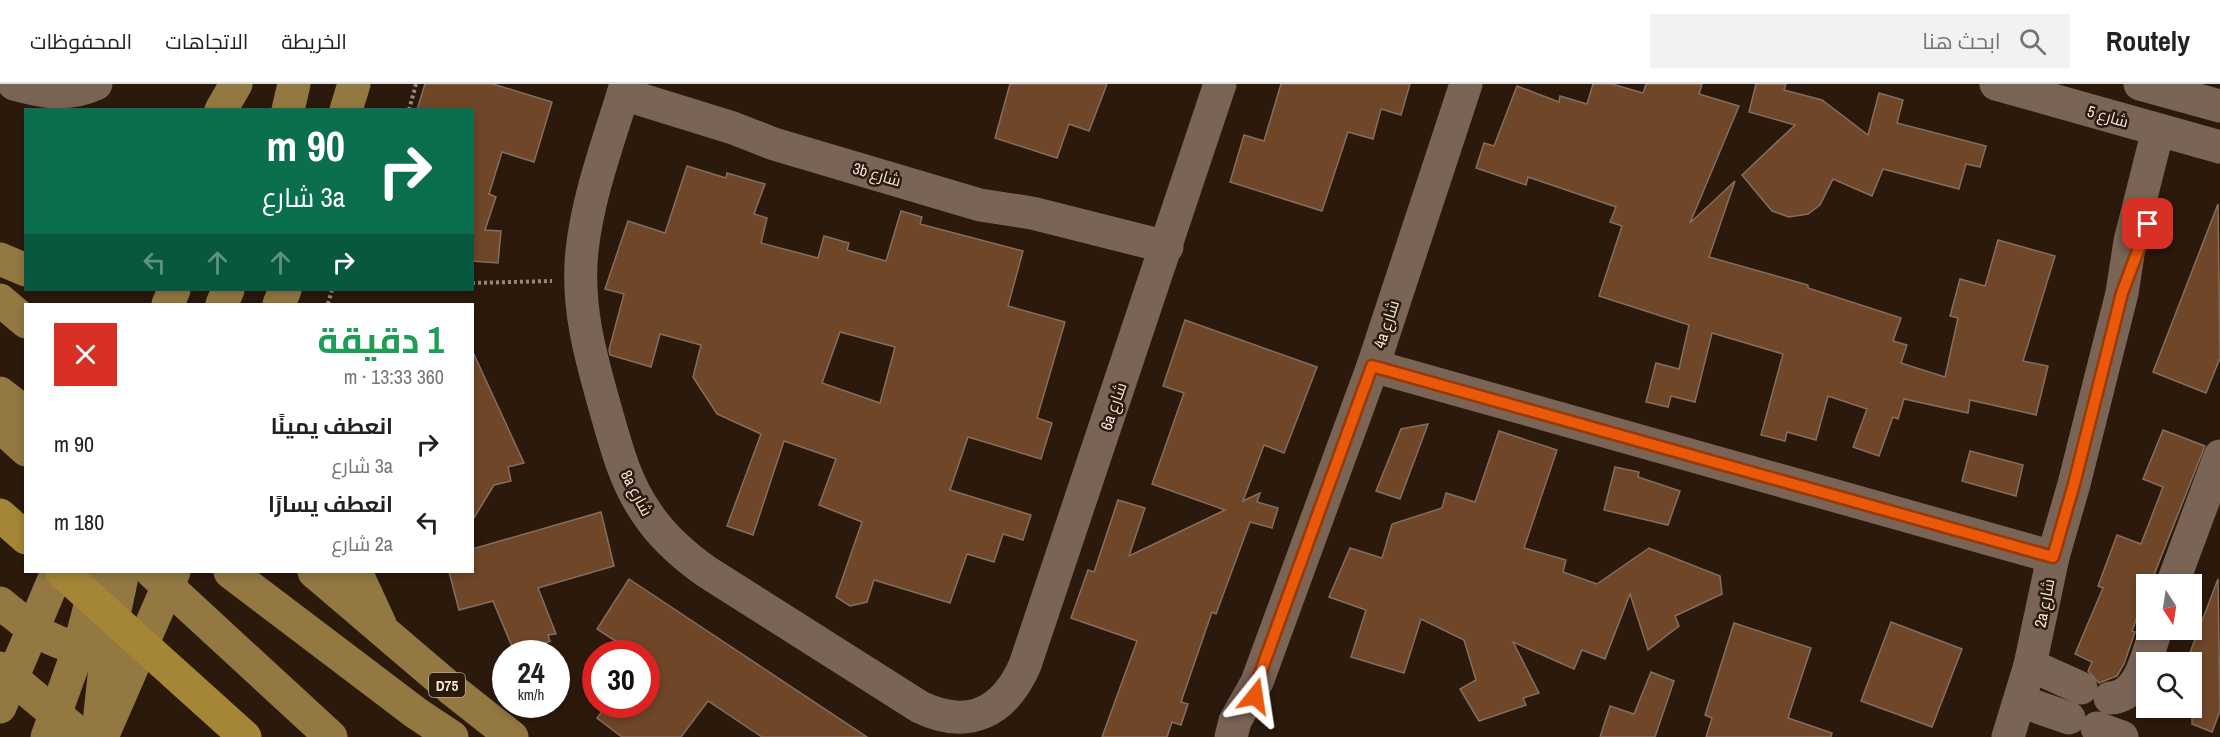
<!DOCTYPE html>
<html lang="ar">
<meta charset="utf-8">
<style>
body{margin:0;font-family:"Archivo Narrow",Cairo,sans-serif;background:#f2f2f2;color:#202124;direction:rtl;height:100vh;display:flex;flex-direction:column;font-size:22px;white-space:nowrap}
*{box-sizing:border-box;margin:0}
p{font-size:20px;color:#757577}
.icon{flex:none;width:33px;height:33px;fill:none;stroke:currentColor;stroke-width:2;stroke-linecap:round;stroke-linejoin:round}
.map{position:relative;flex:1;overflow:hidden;direction:ltr}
.drawer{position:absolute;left:24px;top:219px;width:450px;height:270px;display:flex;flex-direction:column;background:#fff;border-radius:0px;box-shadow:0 3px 9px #0003;direction:rtl}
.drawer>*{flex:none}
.guide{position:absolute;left:24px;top:24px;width:450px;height:183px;border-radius:0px;box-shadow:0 3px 9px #0003;direction:rtl;background:#0b6e4f;color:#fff;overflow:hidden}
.needle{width:39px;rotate:168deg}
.tools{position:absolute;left:2136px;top:490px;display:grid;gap:12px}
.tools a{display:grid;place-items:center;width:66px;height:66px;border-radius:0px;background:#fff;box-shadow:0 3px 9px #0003;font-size:30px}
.speed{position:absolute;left:492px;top:556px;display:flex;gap:12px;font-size:30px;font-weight:700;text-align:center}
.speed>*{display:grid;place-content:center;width:78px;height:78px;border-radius:50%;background:#fff;box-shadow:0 3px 9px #0003;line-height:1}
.speed small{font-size:15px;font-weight:400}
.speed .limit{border:9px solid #d22;background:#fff;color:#111}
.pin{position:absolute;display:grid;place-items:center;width:51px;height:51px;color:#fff;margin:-26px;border-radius:12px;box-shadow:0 3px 9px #0006}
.me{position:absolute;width:66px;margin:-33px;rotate:15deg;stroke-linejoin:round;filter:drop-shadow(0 0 4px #0008)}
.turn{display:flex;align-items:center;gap:21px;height:126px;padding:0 30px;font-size:27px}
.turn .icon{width:78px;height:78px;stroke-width:2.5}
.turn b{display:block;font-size:42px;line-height:51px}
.lanes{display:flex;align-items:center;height:57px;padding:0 30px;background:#0003;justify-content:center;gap:30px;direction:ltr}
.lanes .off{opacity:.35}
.round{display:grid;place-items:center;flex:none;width:63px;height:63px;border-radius:0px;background:#f2f2f2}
.headline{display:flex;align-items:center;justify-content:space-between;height:102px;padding:0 30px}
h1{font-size:36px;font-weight:700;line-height:45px;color:#1e9e55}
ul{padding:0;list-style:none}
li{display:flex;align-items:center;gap:18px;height:78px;padding:0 30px}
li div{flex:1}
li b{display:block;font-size:22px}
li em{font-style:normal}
header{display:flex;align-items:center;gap:36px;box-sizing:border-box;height:84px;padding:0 30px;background:#fff;border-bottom:2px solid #e0e0e0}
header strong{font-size:28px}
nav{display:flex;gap:33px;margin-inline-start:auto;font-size:21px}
.search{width:420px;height:54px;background:#f2f2f2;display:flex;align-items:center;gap:15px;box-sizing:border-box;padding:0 21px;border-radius:0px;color:#757577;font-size:22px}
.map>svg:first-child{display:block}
.building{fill:#6f4628;stroke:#846e5f;stroke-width:1.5;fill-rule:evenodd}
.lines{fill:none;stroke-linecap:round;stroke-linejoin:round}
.path{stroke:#97877c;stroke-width:4;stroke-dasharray:3 3;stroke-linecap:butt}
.minor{stroke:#796455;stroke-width:33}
.major{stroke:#937842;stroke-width:33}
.highway{stroke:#a58536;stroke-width:33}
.route-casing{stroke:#983908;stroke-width:15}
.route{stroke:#ea580c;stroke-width:10}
.labels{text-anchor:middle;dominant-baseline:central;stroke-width:5;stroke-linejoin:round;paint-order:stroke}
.shield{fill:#2b190c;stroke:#b8a99f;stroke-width:1.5}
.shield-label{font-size:15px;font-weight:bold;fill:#f4e7de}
.street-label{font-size:16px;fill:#f4e7de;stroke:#2b190c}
</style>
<header>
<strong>Routely</strong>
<div class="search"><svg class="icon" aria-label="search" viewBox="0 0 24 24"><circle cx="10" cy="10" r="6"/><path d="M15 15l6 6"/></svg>ابحث هنا</div>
<nav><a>الخريطة</a><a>الاتجاهات</a><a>المحفوظات</a></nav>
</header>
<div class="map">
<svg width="2220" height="653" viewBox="0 0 2220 653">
<rect width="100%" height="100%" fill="#2b190c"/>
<g class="building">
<polygon points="425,0 493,0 552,18 534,78 502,68 489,110 496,113 485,146 501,147 498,179 472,177 472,26 417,26"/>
<polygon points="1010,0 1107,0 1089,47 1069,40 1057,74 995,54"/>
<polygon points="1281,0 1410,0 1401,31 1381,25 1373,55 1348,48 1322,127 1230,98 1244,51 1264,57"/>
<polygon points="1593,0 1612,0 1643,9 1646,0 1702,0 1699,10 1739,22 1690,139 1735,97 1709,173 1808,201 1808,204 1901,234 1893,257 1907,261 1901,279 1945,293 1958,234 1950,232 1960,195 1985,202 1998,156 2055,172 2023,277 2048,282 2036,331 1970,316 1968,329 1904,315 1898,335 1893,333 1879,372 1853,363 1867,325 1828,312 1816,356 1787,348 1785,357 1761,351 1783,270 1712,249 1695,318 1671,312 1668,323 1646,318 1656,279 1679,285 1689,241 1599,212 1622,142 1610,138 1616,123 1528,93 1526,101 1476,84 1484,59 1494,62 1517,2 1559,18 1560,12 1587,20"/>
<polygon points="1756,0 1786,0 1784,6 1822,16 1868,51 1879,9 1903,16 1897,39 1986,62 1980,83 1966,80 1959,105 1883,85 1872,112 1833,95 1820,121 1808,130 1789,133 1772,127 1742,91 1795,41 1749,28"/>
<path d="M 687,82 L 726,94 L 727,89 L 765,100 L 754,130 L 767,134 L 761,159 L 818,174 L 824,152 L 849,159 L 847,166 L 886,177 L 901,127 L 922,133 L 920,140 L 1023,167 L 1008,222 L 1065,238 L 1037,334 L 1052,339 L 1041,375 L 968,353 L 950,406 L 1031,431 L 1023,456 L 1003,450 L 994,478 L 967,470 L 950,519 L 874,496 L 867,518 L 850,522 L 836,513 L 862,438 L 819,421 L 836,375 L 784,357 L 753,451 L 727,442 L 761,350 L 717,330 L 693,293 L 701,261 L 660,250 L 651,283 L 610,271 L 609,266 L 624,210 L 605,205 L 628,137 L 665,149 ZM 840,248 L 895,263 L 880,319 L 822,299 Z"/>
<polygon points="2218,120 2220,274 2206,309 2153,288"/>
<polygon points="1185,236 1317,283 1284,369 1264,361 1243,417 1260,409 1257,418 1278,424 1272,444 1250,438 1216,530 1212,528 1181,618 1188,620 1181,641 1172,638 1167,653 1102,653 1137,557 1071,534 1088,486 1094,488 1118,416 1145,424 1129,472 1225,426 1152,400 1184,309 1163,302"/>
<polygon points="472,266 524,379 508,383 511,397 494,401 472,437"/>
<polygon points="1428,340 1400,415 1376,407 1401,345"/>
<polygon points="2163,346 2205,362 2150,501 2146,501 2146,509 2132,547 2135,548 2124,580 2117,592 2099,599 2088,587 2092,578 2075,570 2103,504 2098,502 2117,451 2141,460 2163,403 2143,395"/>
<polygon points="1499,347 1557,366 1524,464 1566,476 1563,488 1597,500 1649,464 1720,492 1722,510 1675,532 1679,542 1648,566 1630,510 1605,575 1582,566 1574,585 1513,558 1539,609 1523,614 1526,621 1479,637 1460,605 1476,596 1464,556 1421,535 1404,589 1351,573 1366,526 1329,513 1350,464 1382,474 1392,440 1442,424 1446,409 1475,418"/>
<polygon points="1970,367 2023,381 2016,412 1962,397"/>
<polygon points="1615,383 1639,388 1638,393 1680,407 1668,441 1604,426"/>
<polygon points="601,428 614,482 538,504 556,550 548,551 550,557 530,566 527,559 513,565 493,517 459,526 449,488 472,488 472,465"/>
<polygon points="629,495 867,653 762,653 708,617 681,653 622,653 597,634 607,621 646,621 646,570 635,570 597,545"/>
<polygon points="2218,495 2220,627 2212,648 2192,640 2192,579 2186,579"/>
<polygon points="1891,538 1962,565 1932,643 1861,617"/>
<polygon points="1734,539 1811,564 1788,634 1832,649 1831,653 1706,653 1712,634 1705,631"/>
<polygon points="1651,588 1674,597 1655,653 1600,653 1610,622 1634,630"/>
</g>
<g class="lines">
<g class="path">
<polyline points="409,26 416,0"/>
<polyline points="472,199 552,197"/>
<polyline points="328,220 332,206"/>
</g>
<g class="minor">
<path d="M 14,0 C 43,8 67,13 96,0"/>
<path d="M 626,0 C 610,54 588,110 582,167 C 576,223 591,274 606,327 C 616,362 625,398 646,428 C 662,453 683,471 707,488 L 920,623 C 968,646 1004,629 1025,581 L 1220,0"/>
<polyline points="1996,0 2220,63"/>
<polyline points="2140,0 2220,22"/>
<polyline points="623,10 733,44 774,60 980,121 1032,129 1167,163"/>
<polyline points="1373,282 2053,473"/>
<polyline points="2172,501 2220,372"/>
<polyline points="2030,581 2081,604"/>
<path d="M 2110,614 C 2141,613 2147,570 2156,546"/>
<polyline points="2020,617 2069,634"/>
<polyline points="2097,644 2122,653"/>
<polyline points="1231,653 1235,637 1257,598 1373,282 1466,0"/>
<polyline points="2008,653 2030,581 2053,473 2074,400 2122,209 2130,157 2158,46"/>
</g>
<g class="major">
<polyline points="221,26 236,0"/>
<polyline points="288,26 294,0"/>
<polyline points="346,26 354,0"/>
<polyline points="0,175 26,186"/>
<polyline points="0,216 26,238"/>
<polyline points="168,220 174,206"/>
<polyline points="222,220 228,206"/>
<polyline points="279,220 285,206"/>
<polyline points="0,309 26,329"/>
<polyline points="0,342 26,366"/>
<polyline points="152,488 331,653"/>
<polyline points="230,488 416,629 452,653"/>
<polyline points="314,488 450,604 512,653"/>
<polyline points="356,488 380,540"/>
<path d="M 0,519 C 31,545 59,567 102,565"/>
<polyline points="0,584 83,653"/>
<polyline points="0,623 57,488"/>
<polyline points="99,639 107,564 123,488"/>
<polyline points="47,653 79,564 99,488"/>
<polyline points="102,653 174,488"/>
</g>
<g class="highway">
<polyline points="0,431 26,454"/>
<polyline points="62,488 245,653"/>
</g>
</g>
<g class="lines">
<defs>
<polyline id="route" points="1255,612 1257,598 1372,282 2053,473 2074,400 2122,209 2148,140"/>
</defs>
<use href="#route" class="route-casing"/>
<use href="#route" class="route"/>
</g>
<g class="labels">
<rect class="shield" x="429" y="589" width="36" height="24" rx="4.5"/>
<g class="shield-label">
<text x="447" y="601">D75</text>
</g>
<g class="street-label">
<text transform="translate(2108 32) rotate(16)">شارع 5</text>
<text transform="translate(877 90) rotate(16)">3b شارع</text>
<text transform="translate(1386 240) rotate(-72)">4a شارع</text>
<text transform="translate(1113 322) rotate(-71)">6a شارع</text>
<text transform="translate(637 409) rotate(62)">8a شارع</text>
<text transform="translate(2044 519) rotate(-79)">2a شارع</text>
</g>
</g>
</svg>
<div class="tools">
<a><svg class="needle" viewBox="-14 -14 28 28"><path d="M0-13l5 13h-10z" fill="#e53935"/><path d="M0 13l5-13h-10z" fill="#757577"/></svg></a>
<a><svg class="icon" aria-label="search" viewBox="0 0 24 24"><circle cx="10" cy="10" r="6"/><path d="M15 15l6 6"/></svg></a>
</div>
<div class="speed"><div>24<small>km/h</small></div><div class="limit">30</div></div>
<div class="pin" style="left:2148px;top:140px;background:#d93025"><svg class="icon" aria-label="arrive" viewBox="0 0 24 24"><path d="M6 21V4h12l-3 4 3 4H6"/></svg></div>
<svg class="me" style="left:1255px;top:612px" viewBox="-20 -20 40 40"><path d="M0-17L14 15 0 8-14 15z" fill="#ea580c" stroke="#fff" stroke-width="4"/></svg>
<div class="guide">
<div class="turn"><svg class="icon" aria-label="right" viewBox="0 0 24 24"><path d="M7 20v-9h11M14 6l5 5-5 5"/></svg><div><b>90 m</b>3a شارع</div></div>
<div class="lanes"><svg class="icon off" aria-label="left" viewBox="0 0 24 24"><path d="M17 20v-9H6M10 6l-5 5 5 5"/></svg><svg class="icon off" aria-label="ahead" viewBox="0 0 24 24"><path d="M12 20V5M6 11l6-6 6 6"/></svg><svg class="icon off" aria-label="ahead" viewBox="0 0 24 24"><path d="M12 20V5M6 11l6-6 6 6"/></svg><svg class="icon" aria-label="right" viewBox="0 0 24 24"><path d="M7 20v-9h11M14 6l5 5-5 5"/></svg></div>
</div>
<section class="drawer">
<div class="headline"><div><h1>1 دقيقة</h1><p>360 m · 13:33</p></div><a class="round" style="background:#d93025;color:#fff"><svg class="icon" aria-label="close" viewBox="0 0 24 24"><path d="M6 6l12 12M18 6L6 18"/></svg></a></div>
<ul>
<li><svg class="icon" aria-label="right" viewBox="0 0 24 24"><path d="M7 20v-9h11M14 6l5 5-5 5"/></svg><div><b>انعطف يمينًا</b><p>3a شارع</p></div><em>90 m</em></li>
<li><svg class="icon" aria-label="left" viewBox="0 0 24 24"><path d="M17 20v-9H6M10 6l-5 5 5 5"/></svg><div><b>انعطف يسارًا</b><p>2a شارع</p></div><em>180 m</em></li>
</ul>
</section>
</div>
